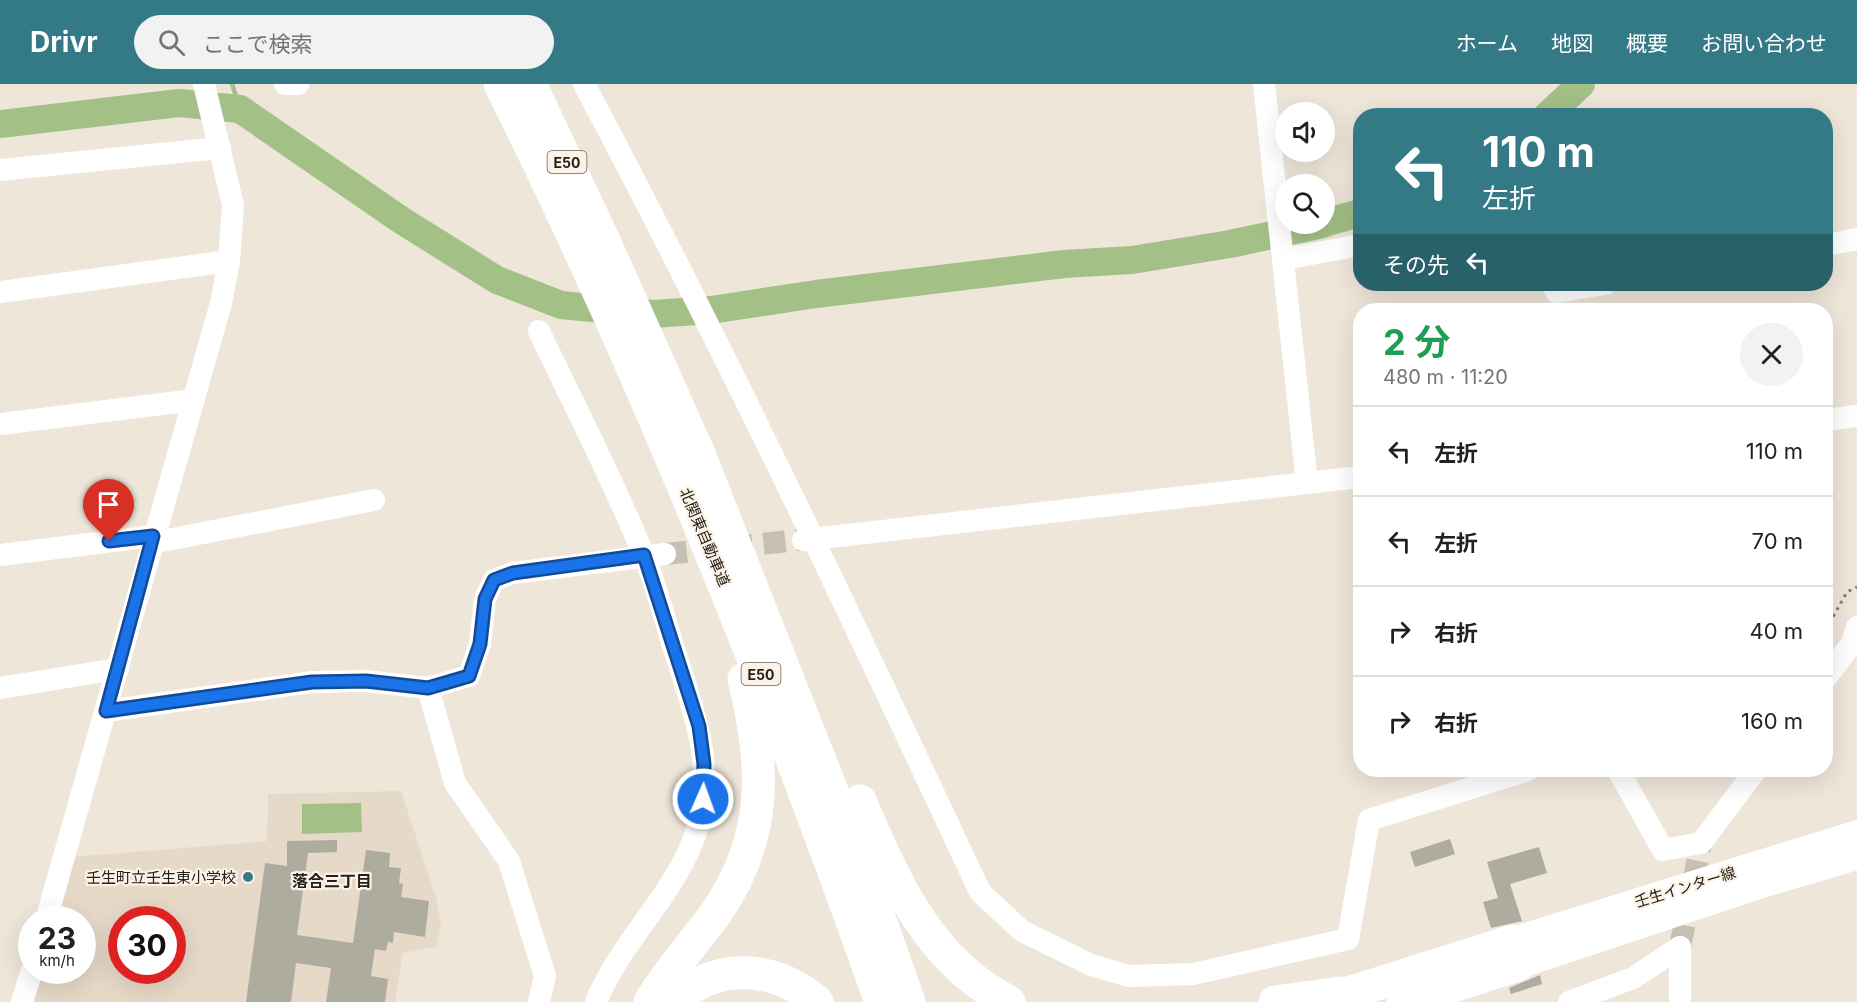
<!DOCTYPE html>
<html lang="ja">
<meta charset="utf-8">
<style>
body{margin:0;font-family:Inter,"Noto Sans JP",sans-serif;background:#f2f2f2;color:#202124;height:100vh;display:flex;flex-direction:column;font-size:22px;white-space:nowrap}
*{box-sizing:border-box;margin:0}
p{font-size:20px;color:#757577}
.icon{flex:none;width:33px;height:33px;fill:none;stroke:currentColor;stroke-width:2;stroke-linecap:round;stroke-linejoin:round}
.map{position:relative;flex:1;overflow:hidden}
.drawer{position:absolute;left:1353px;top:219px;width:480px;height:474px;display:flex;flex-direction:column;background:#fff;border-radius:24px;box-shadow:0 6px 24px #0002}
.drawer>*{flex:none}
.top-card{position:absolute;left:1353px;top:24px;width:480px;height:183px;border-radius:24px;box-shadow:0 6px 24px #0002;background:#347a86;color:#fff;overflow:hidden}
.buttons{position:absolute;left:1275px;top:18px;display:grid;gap:12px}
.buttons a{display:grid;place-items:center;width:60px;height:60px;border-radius:50%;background:#fff;box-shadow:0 6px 24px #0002;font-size:30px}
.speed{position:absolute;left:18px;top:822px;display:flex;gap:12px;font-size:30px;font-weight:700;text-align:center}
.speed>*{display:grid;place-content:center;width:78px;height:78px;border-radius:50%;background:#fff;box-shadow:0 6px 24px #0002;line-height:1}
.speed small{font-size:15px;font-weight:400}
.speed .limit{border:9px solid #d22;background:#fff;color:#111}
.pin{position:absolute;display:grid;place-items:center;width:51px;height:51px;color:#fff;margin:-62px -26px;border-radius:50% 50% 50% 0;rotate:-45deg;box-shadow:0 0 6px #0007}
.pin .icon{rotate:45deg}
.me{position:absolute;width:66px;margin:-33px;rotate:2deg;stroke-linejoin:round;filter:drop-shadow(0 0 4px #0008)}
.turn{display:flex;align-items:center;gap:21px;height:126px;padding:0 30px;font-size:27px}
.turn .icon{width:78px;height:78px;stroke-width:2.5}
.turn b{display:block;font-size:42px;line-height:51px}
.then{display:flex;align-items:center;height:57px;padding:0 30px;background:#0003;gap:12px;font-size:22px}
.round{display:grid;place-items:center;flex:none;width:63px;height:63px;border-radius:32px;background:#f2f2f2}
.headline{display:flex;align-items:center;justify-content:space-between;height:102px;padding:0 30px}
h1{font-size:36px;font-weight:700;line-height:45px;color:#1e9e55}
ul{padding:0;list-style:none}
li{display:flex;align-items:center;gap:18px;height:90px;padding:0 30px;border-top:2px solid #e0e0e0}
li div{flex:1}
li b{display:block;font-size:22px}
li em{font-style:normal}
header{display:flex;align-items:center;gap:36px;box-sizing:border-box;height:84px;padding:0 30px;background:#347a86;color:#fff}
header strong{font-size:28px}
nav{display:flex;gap:33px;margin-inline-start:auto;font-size:21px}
.search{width:420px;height:54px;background:#f2f2f2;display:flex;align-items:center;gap:15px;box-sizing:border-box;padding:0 21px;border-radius:33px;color:#757577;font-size:22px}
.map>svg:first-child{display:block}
.built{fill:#e7d9c8;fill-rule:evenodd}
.water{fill:#a3c087}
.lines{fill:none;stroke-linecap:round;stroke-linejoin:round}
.stream{stroke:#a3c087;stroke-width:4.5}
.river{stroke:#a3c087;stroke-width:28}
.building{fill:#adac9e}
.minor-tunnel{stroke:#c6bfb3;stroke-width:22;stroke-dasharray:22 11;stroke-linecap:butt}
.path{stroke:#868178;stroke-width:3;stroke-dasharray:3 4.5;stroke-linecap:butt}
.minor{stroke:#fff;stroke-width:22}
.major{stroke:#fff;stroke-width:28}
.highway{stroke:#fff;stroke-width:33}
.route-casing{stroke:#114b97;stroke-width:15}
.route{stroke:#1a73e8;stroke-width:10}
.poi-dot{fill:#347a86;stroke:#fcf3e6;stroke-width:2}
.labels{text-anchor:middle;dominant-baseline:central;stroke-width:4.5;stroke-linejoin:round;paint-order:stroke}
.shield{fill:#fcf3e6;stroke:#656059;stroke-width:1.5}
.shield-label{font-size:14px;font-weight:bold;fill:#24211c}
.street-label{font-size:15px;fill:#24211c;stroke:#fcf3e6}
.poi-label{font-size:15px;fill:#24211c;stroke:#fcf3e6;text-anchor:end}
.neighbourhood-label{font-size:16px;font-weight:bold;fill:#24211c;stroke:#fcf3e6}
</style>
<header>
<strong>Drivr</strong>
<div class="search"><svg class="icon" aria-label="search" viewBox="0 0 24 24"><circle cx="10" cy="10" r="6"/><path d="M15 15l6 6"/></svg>ここで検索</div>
<nav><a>ホーム</a><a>地図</a><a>概要</a><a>お問い合わせ</a></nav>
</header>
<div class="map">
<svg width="1857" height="918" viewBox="0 0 1857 918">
<rect width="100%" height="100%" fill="#eee6d9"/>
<path class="built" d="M 401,707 L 436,813 L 441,841 L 436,863 L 403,869 L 395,918 L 32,918 L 40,887 L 82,886 L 82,836 L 54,835 L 71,773 L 267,757 L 268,710 ZM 122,836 L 172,836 L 172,886 L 122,886 Z"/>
<polygon class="water" points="361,719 362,748 302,750 302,720"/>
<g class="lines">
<polyline class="stream" points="232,0 240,25"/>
<g class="river">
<polyline points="1547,32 1581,0"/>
<polyline points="0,40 179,19 240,25 401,136 497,196 561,221 653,230 711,226 816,210 1064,180 1132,176 1230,160 1323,140"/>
<polyline points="1324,139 1360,129"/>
</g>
</g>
<g class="building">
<polygon points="1450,755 1455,770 1415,783 1410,768"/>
<polygon points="337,756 337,768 308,769 297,851 353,859 366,766 390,769 389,783 401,784 399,799 403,800 401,813 429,817 425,853 394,848 393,859 388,858 386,867 375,865 371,892 388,895 385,918 326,918 331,884 296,879 291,918 246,918 265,779 287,782 287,757"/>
<polygon points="1539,763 1547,789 1510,800 1522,837 1491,844 1483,818 1498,814 1487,778"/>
<polygon points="1540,891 1542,900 1511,910 1509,904"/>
</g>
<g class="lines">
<g class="minor-tunnel">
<polyline points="665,470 799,456"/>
<polyline points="1680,863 1701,759"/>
</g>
<polyline class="path" points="1826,534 1833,533 1847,508 1857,503"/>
<g class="minor">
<polyline points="285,0 298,0"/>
<path d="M 584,0 C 725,265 853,536 980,808 L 1022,847 L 1091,881 L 1129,892 L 1193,890 L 1348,855 L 1369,736 L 1528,686"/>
<polyline points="1264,0 1307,399"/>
<polyline points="0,86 220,64"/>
<polyline points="1826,161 1857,155"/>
<polyline points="1284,175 1360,161"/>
<polyline points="1552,200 1556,208 1605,200"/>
<polyline points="0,208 229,177"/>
<path d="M 539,247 C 574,321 612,394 643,469 C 656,500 664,533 674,565 C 692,622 716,681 698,742 C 679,808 621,855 596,918"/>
<polyline points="1826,336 1857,332"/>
<polyline points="0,340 194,316"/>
<polyline points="803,456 1360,393"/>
<polyline points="0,471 153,452 162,457 374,416"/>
<polyline points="1826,594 1852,559 1857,543"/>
<polyline points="0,604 118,585"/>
<polyline points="428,604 455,699 509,777 545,892 539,918"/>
<polyline points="106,627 313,598 366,597 428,604 469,592 480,560 485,515 494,496 513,489 665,470"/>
<polyline points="1618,686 1663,766 1701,759 1756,686"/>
<polyline points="46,836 221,219 229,177 233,121 204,0"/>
<polyline points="22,918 32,886"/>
<polyline points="1569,918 1633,894 1680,863"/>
<polyline points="1680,918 1680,863"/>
</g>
<g class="major">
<polyline points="1513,857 1857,750"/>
<polyline points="1518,881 1765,799 1857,772"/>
</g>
<g class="highway">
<path d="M 500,0 C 648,297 770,605 881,918"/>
<polyline points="530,0 604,157 699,370 856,768 909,918"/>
<path d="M 860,717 C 894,796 928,877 1009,918"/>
<path d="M 650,918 C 669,886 694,859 716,829 C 769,752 765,681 744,595"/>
<path d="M 674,918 C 714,877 775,881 817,918"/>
<polyline points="1275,918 1341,909"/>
<polyline points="1320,918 1513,857"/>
<polyline points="1403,918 1518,881"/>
</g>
</g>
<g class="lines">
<defs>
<polyline id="route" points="109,457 153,452 106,627 312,598 366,597 428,604 469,592 480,560 485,515 494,496 513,489 644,471 699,642 704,680 703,715"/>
</defs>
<use href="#route" class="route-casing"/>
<use href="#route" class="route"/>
</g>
<circle class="poi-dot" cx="248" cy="793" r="6"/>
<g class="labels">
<g class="shield">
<rect x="547.5" y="67" width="39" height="22" rx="4.5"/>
<rect x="741.5" y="579" width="39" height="22" rx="4.5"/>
</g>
<g class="shield-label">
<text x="567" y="78">E50</text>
<text x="761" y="590">E50</text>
</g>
<g class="street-label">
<text transform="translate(705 453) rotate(67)">北関東自動車道</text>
<text transform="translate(1685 803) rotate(-17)">壬生インター線</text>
</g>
<g class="poi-label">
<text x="236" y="793">壬生町立壬生東小学校</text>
</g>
<g class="neighbourhood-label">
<text x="332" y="797">落合三丁目</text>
</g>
</g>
</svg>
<div class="buttons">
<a><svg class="icon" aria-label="sound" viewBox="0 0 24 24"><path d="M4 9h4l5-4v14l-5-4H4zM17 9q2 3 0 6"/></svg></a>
<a><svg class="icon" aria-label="search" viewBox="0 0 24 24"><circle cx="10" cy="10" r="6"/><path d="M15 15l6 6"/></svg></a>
</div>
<div class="speed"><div>23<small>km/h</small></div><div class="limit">30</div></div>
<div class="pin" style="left:109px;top:457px;background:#d93025"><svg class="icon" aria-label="arrive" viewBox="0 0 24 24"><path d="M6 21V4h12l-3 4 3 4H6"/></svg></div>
<svg class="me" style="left:703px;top:715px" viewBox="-20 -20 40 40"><circle r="17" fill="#1a73e8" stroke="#fff" stroke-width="3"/><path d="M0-11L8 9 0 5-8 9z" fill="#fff"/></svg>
<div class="top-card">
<div class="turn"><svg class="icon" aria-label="left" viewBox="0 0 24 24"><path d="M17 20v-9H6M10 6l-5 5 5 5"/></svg><div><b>110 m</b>左折</div></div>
<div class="then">その先<svg class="icon" aria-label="left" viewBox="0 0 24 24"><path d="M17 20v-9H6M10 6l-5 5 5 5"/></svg></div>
</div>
<section class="drawer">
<div class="headline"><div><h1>2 分</h1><p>480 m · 11:20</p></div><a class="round"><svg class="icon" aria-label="close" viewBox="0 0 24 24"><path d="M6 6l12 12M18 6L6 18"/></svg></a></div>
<ul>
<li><svg class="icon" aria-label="left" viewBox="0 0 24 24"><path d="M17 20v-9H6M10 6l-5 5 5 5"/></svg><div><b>左折</b></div><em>110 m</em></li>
<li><svg class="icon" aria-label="left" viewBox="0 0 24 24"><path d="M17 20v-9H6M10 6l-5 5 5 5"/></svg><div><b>左折</b></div><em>70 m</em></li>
<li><svg class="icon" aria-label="right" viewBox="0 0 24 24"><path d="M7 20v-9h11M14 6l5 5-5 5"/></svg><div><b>右折</b></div><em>40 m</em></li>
<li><svg class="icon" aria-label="right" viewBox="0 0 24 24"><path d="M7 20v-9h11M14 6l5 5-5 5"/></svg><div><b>右折</b></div><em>160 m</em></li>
</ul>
</section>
</div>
